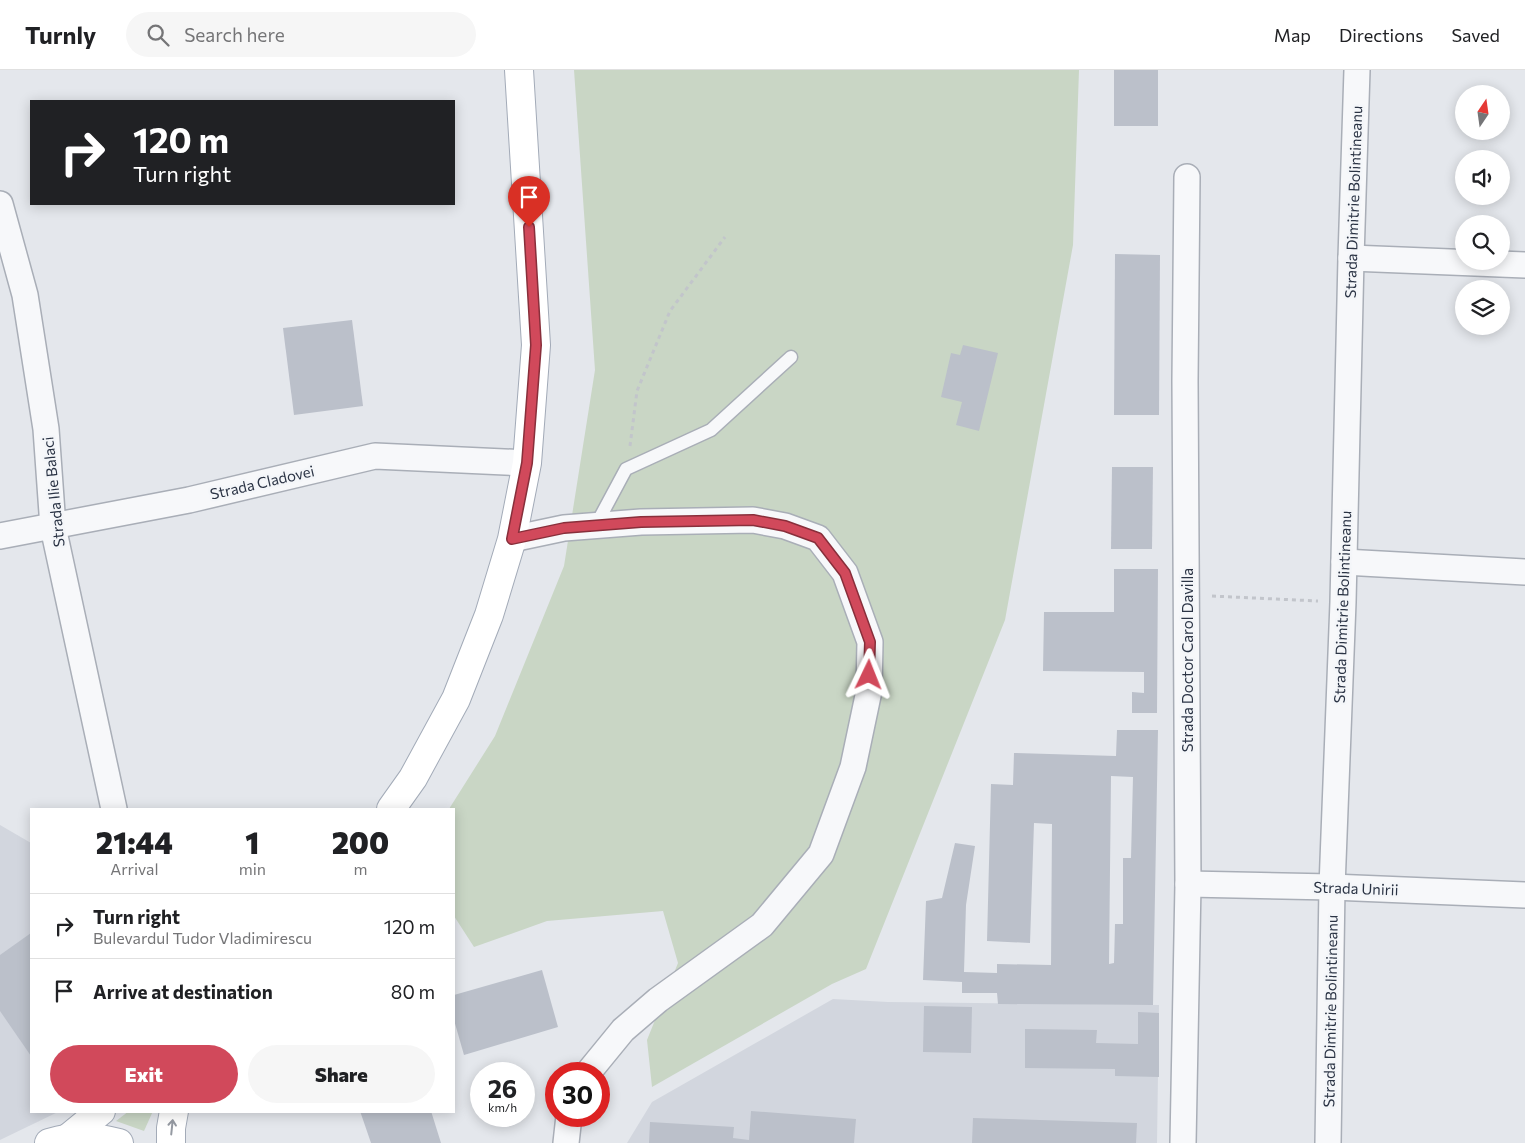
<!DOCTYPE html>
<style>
body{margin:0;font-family:Commissioner,sans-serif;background:#f6f6f6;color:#202124;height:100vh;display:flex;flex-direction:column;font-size:19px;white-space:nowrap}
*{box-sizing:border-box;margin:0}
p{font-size:16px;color:#757577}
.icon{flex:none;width:28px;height:28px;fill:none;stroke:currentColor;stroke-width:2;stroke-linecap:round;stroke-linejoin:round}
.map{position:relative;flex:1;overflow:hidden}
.panel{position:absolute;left:30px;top:738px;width:425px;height:305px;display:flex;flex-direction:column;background:#fff;border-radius:0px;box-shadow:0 2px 12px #0003}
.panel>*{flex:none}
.top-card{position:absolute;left:30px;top:30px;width:425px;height:105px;border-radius:0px;box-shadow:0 2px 12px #0003;background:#202124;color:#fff;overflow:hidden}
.needle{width:32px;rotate:13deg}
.buttons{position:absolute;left:1455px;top:15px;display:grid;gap:10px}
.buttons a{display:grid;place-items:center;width:55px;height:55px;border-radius:50%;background:#fff;box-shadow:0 2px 12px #0003;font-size:25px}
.speed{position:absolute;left:470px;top:992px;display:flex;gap:10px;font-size:25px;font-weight:700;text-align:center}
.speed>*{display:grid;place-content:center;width:65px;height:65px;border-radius:50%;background:#fff;box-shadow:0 2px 12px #0003;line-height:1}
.speed small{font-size:12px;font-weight:400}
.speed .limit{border:8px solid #d22;background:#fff;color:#111}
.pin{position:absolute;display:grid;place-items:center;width:42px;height:42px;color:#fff;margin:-51px -21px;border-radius:50% 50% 50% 0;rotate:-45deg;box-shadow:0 0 5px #0007}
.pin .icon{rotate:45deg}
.me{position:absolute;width:55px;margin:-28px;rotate:2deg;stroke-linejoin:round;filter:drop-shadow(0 0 4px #0008)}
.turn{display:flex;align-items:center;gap:18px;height:105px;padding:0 20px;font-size:22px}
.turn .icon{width:65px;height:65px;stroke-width:2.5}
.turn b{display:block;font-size:35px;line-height:42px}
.eta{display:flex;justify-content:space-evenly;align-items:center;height:85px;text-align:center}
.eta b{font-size:30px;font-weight:800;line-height:35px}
.action{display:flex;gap:10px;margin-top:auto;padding:10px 20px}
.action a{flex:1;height:58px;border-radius:30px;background:#d1495b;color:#fff;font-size:20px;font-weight:800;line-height:58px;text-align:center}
.action a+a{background:#f6f6f6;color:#202124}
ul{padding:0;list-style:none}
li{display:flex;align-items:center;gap:15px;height:65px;padding:0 20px;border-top:1px solid #e0e0e0}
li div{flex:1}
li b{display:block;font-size:19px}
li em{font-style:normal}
header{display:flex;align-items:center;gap:30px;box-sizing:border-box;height:70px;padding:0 25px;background:#fff;border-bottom:1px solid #e0e0e0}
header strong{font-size:24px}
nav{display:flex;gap:28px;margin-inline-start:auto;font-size:18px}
.search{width:350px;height:45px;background:#f6f6f6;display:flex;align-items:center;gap:12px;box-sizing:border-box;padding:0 18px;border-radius:28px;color:#757577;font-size:19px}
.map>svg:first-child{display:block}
.built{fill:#d2d6de}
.green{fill:#c9d6c5}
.building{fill:#bbc0ca;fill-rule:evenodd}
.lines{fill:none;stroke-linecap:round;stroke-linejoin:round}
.service-casing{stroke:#a9aeb7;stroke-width:15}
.minor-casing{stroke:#a9aeb7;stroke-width:28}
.primary-casing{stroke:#a3abb8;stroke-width:30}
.path{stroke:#c2c5cb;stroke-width:3;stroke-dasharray:4 4;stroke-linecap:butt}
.service{stroke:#f7f8fa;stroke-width:12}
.minor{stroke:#f7f8fa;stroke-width:25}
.primary{stroke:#fff;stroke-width:28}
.oneway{stroke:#959aa2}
.route-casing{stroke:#882f3b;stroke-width:12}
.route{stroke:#d1495b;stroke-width:9}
.labels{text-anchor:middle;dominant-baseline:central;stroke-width:5;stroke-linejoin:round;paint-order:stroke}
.street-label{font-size:15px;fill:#2b3445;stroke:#f4f6f9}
</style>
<header>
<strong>Turnly</strong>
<div class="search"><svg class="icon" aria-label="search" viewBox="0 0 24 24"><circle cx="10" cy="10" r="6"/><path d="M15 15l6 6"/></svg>Search here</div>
<nav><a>Map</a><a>Directions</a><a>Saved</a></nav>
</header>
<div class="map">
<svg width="1525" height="1073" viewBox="0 0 1525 1073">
<rect width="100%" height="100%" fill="#e4e7ec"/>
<g class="built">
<polygon points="0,755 31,773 31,1041 60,1041 0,1070"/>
<polygon points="833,929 888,932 1159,935 1157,1073 627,1073 652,1032"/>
</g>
<g class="green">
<polygon points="574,0 1079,0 1073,175 1005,550 866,899 832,914 652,1017 647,970 678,893 663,841 547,851 474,877 454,846 454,739 449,739 495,666 564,496 595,300"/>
<polygon points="129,1041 153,1041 144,1061 116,1051"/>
</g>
<g class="building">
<rect x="1114" y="0" width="44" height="56"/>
<polygon points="1115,184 1160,185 1159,345 1114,345"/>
<polygon points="352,250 363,336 294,345 283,258"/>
<polygon points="963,275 998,283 979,361 956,355 962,332 941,327 951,283 960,285"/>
<polygon points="1112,397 1153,397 1152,479 1111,479"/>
<polygon points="1114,499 1158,499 1157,643 1132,643 1132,622 1144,623 1144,602 1043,601 1044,542 1114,542"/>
<path d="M 1117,660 L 1158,660 L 1153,935 L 998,934 L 997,923 L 962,923 L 962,912 L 923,910 L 926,831 L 942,828 L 955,773 L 975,776 L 966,835 L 964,902 L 997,903 L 997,894 L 1051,895 L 1052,754 L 1034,753 L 1030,873 L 987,871 L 991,714 L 1013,715 L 1014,683 L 1116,686 ZM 1111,706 L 1133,707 L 1131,788 L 1123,788 L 1123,854 L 1115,854 L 1114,893 L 1109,894 Z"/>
<polygon points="31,863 31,986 0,941 0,885"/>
<polygon points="542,900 558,957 464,985 454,950 454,925"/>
<polygon points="924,936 972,937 971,983 923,982"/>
<polygon points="1138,942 1159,943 1159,1007 1115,1006 1115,999 1025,998 1025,959 1097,960 1096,973 1138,974"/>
<polygon points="360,1041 431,1041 441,1073 371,1073"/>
<polygon points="751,1041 856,1049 854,1073 649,1073 650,1052 734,1057 733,1068 749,1070"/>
<polygon points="973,1048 1137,1053 1136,1073 972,1073"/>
</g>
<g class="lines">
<defs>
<polyline id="service" points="596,455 626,399 711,360 791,287"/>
<g id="minor">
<polyline points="0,134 25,225 46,359 53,457 114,739"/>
<polyline points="1351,188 1525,195"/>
<polyline points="0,466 189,430 375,386 527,393"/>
<polyline points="512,469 564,458 641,452 753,450 785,456 818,468 845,503 870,572 869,621 853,697 821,784 762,855 658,930 623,960 587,1004"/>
<polyline points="1344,492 1525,502"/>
<polyline points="1188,814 1332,817 1525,825"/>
<polyline points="566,1073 569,1046"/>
<polyline points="1183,1073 1188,814 1185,311 1187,107"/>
<polyline points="1328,1073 1332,817 1343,532 1351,188 1357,0"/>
</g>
<g id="primary">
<polyline points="391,739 413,708 456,629 489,545 512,469 527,393 536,275 519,0"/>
<polyline points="68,1068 101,1041"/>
<path d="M 49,1073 C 77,1065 92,1066 119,1073"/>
<polyline points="171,1073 171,1058 174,1041"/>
</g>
</defs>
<use href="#service" class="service-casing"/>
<use href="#minor" class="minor-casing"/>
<use href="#primary" class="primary-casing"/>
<g class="path">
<polyline points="630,376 637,321 670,241 725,167"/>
<polyline points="1212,526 1318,531"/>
</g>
<use href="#service" class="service"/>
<use href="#minor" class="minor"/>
<use href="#primary" class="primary"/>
</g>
<defs><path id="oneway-shaft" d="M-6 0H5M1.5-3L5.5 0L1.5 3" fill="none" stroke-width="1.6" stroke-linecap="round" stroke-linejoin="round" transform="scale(1.25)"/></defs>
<use class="oneway" href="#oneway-shaft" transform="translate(172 1057) rotate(-84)"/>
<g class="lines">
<defs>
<polyline id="route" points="529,157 536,275 527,393 512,469 564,458 641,452 753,450 785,456 818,468 845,503 870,572 869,605"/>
</defs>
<use href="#route" class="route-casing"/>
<use href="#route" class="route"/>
</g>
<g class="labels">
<g class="street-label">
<text transform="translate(1353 132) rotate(-88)">Strada Dimitrie Bolintineanu</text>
<text transform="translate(262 412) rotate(-13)">Strada Cladovei</text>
<text transform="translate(53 422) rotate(-96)">Strada Ilie Balaci</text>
<text transform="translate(1342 537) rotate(-88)">Strada Dimitrie Bolintineanu</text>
<text transform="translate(1187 590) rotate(-90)">Strada Doctor Carol Davilla</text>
<text transform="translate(1356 818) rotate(2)">Strada Unirii</text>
<text transform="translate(1330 941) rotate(-89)">Strada Dimitrie Bolintineanu</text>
</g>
</g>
</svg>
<div class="buttons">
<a><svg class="needle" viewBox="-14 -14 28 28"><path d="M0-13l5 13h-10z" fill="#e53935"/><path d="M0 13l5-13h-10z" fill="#757577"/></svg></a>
<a><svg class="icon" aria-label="sound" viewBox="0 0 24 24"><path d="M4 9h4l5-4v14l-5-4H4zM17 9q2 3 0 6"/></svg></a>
<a><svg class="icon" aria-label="search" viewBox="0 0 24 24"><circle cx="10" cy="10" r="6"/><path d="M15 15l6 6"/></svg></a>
<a><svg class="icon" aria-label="layers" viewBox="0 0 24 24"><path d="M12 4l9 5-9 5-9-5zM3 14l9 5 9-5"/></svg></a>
</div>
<div class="speed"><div>26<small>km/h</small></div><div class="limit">30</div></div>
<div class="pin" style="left:529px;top:157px;background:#d93025"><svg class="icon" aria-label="arrive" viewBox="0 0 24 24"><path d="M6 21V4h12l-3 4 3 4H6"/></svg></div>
<svg class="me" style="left:869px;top:605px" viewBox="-20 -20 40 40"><path d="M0-17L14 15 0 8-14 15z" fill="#d1495b" stroke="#fff" stroke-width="4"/></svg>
<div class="top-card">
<div class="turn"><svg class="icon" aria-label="right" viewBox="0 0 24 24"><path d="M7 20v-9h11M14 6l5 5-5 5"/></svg><div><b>120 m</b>Turn right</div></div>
</div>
<section class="panel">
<div class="eta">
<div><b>21:44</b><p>Arrival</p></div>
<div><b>1</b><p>min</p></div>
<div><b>200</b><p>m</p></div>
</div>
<ul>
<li><svg class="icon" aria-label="right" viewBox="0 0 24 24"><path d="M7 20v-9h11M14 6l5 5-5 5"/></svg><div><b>Turn right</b><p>Bulevardul Tudor Vladimirescu</p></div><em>120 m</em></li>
<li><svg class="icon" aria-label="arrive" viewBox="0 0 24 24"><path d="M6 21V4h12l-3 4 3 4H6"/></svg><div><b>Arrive at destination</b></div><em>80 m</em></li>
</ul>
<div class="action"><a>Exit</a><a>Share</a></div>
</section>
</div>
